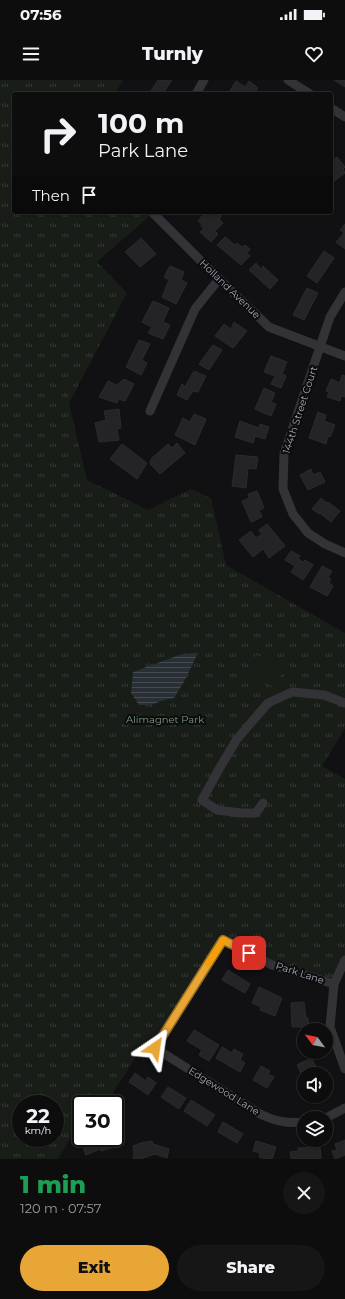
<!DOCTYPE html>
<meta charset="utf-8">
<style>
body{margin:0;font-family:Montserrat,sans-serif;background:#161617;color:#f1f3f6;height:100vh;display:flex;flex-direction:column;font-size:15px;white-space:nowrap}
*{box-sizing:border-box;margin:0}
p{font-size:13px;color:#9a9c9e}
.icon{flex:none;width:22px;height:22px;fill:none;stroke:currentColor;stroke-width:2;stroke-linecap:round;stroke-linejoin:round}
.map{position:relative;height:1079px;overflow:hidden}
.panel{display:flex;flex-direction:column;background:#0d0d0e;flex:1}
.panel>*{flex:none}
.hud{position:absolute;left:12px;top:12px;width:321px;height:122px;border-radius:4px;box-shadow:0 1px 3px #0004,0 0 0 1px #2d2d2e;background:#0d0d0e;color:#f1f3f6;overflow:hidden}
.needle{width:26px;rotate:302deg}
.controls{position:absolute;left:297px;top:943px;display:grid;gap:8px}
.controls a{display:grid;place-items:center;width:36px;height:36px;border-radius:50%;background:#0d0d0e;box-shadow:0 1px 3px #0004,0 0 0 1px #2d2d2e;font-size:20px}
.speed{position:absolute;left:12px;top:1015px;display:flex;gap:8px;font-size:20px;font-weight:700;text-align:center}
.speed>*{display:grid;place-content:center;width:52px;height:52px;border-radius:50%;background:#0d0d0e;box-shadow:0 1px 3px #0004,0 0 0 1px #2d2d2e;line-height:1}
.speed small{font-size:10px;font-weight:400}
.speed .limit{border:2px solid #111;border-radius:6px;background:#fff;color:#111}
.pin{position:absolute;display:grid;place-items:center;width:34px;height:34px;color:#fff;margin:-17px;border-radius:8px;box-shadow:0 2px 6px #0006}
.me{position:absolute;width:44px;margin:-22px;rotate:32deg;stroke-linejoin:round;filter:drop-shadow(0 0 3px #0008)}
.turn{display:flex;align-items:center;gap:14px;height:84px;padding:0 20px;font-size:18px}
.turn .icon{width:52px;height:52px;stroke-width:2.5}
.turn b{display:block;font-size:28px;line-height:34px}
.then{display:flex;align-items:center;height:38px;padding:0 20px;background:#0003;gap:8px;font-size:15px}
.round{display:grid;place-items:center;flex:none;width:42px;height:42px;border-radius:21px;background:#161617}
.head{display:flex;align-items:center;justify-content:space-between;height:68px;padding:0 20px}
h1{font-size:24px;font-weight:800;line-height:30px;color:#1e9e55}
.button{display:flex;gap:8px;margin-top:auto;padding:8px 20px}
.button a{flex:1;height:46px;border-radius:24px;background:#e7a635;color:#111;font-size:16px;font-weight:800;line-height:46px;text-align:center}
.button a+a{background:#161617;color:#f1f3f6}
.status{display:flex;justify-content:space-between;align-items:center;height:28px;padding:0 20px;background:#0d0d0e;direction:ltr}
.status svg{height:11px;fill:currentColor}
header{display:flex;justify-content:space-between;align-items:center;height:52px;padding:0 20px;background:#0d0d0e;font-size:18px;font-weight:800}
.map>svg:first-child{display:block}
.grass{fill:url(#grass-tufts);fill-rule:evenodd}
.garden{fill:#181d18}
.water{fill:url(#water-rules)}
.building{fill:#242427;stroke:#2b2b2f}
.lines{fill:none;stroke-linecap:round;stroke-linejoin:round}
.minor{stroke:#333337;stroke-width:9}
.route-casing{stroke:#966c22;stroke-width:10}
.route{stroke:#e7a635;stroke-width:7}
.slow{stroke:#f59e0b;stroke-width:7}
.labels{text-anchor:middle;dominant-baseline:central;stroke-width:4;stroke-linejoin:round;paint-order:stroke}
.street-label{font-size:10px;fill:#a3a8b3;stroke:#0c0c0e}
.park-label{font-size:10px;fill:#7b9d7c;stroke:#0c0c0e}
</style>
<div class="status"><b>07:56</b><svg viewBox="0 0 49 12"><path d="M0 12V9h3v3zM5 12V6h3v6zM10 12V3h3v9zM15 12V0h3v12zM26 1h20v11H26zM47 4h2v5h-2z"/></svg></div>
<header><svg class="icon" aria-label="menu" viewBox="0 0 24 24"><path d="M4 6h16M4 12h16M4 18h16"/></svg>Turnly<svg class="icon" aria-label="heart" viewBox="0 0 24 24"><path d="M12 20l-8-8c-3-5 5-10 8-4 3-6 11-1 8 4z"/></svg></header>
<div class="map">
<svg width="345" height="1079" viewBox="0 0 345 1079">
<defs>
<pattern id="grass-tufts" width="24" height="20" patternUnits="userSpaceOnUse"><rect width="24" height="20" fill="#181d18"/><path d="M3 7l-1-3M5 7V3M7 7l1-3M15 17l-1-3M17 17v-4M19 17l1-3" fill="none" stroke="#363b37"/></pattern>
<pattern id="water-rules" width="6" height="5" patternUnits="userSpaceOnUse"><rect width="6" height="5" fill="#293035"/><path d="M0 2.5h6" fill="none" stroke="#454b50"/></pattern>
</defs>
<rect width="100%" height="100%" fill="#111113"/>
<path class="grass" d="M 0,0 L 123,0 L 115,14 L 14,14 L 14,132 L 152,132 L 153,133 L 97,182 L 127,213 L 69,323 L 87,400 L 148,430 L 191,409 L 211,418 L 226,485 L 345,553 L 345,648 L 322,686 L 345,699 L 345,880 L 334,904 L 272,885 L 223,860 L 155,968 L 139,972 L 109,1019 L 92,1021 L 90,1024 L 81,1024 L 81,1040 L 58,1079 L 0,1079 ZM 21,1024 L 55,1024 L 55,1058 L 21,1058 Z"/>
<polygon class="garden" points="256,575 284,590 274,607 247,593"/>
<polygon class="water" points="198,573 185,600 174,618 164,620 151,625 139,625 131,613 133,592 182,574"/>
<g class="building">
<polygon points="158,0 172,0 164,12 168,14 149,14"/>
<polygon points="334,0 345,0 345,7"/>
<polygon points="236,1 245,7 249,1 258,8 254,14 235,14 230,11"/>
<polygon points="337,77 345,87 343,89 345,93 333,102 331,99 331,86 332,85 331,82"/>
<polygon points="205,132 219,132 222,135 219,139 223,143 215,151 218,154 211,162 200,152 204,148 201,146 202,144 198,141"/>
<polygon points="345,144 345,169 336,162 344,153 340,150"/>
<polygon points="225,157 235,165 237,163 242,167 245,165 250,169 247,173 250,176 241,185 217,165"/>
<polygon points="141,158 156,174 140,187 125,172"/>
<polygon points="324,171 334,178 317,203 307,196"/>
<polygon points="256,183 261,189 263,186 278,200 270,209 249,190"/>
<polygon points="170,186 184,192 181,200 187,203 176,224 162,217 169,200 164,197"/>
<polygon points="307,208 318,213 304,240 293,235"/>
<polygon points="153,221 169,228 163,242 170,245 163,259 148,253 152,247 142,242"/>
<polygon points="234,242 247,251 233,268 215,256 224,244 231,249"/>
<polygon points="139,260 150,264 142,280 147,283 141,295 126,287"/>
<polygon points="213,265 222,270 209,290 199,284"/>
<polygon points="271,276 287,282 282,294 286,296 281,308 271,304 275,296 264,292"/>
<polygon points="194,291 206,296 198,312 193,311 187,320 177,315 182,304 185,307"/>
<polygon points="342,295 345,296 345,317 341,316 340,321 327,317 329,312 326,311 331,299 340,303"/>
<polygon points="124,299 134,304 125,321 118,319 117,323 99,317 108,301 117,305"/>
<polygon points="264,308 275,313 271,322 276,324 271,336 255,329"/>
<polygon points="119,329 121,348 117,349 119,360 99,362 95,343 106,340 104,331"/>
<polygon points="318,332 326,335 324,341 335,345 330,357 328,356 326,364 309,358"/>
<polygon points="194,334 206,339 195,365 175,355 183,338 190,342"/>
<polygon points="240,341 259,348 260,344 269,347 265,359 255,356 253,363 235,357"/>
<polygon points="177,363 185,373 160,394 150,384 151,379 168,364 172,368"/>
<polygon points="122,364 147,383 137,399 110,379"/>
<polygon points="236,375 258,377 256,389 248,388 246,408 232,406"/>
<polygon points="311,389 313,395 320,392 325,402 308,410 300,395"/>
<polygon points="257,411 264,428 259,430 262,437 251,442 242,421 249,418 248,414"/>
<polygon points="321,418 327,423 328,422 340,431 331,442 320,433 319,434 312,429"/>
<polygon points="267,444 285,466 269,478 263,469 253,477 239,460 251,451 256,458 262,454 259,450"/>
<polygon points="291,471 300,476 298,479 303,482 305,480 313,485 303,500 291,492 295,486 285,480"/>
<polygon points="322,486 332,491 328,498 331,499 329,503 333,506 327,516 310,507"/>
<polygon points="228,890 250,904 245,913 222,900"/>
<polygon points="259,907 282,918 275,936 260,930 261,927 252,923"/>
<polygon points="304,922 306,938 308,938 309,947 292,947 291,923"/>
<polygon points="194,950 219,965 209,981 199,975 202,970 187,961"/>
<polygon points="222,967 232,973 234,969 243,974 240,980 245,983 240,992 216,978"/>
<polygon points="311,978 320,994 304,994 304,998 297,985"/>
<polygon points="261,986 270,991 268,994 274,997 267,1008 253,1000"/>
<polygon points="135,993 146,1001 148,997 156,1003 148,1015 129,1002"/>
<polygon points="168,1007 186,1018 179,1029 161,1017"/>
<polygon points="191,1020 215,1035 207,1046 184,1031"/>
<polygon points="223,1042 243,1054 237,1063 218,1052"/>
<polygon points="115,1056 118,1066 101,1071 100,1069 86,1075 82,1065 92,1061 91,1058 115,1058"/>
<polygon points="345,1060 345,1075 335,1079 332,1071 337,1070 335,1064"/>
<polygon points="152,1061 153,1064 169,1069 167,1078 155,1074 140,1079 135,1079 133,1078 134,1074 133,1066 141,1063"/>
<polygon points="256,1061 276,1067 272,1079 266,1079 259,1077 260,1073 253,1071"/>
<polygon points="320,1067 321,1079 291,1079 290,1072 298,1071 298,1068"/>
</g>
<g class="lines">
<g class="minor">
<polyline points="288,0 310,14"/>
<polyline points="196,14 204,0"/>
<polyline points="331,28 345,37"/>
<polyline points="152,132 219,199 269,247 345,276"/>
<polyline points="345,212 330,237 284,374 283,409 293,434 308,453 325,464 345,473"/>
<polyline points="150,331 195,229 219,199"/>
<polyline points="263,723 256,733 241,733 217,730 202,720 219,689 237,659 268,623 292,612 324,615 345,623"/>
<polyline points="345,880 334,904 330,947 345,989"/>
<polyline points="326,1038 345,1028"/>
<path d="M 304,1042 C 287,1044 275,1041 260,1034 L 155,968 L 223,860 L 272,885 L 334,904"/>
</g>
</g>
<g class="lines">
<defs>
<polyline id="route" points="155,968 223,860 249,873"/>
</defs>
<use href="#route" class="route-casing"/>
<use href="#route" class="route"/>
<polyline class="slow" points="208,884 223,860 225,861"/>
</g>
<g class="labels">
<g class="street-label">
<text transform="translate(230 209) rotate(44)">Holland Avenue</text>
<text transform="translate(300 330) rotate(-72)">144th Street Court</text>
<text transform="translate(300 893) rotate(18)">Park Lane</text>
<text transform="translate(224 1011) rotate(32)">Edgewood Lane</text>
</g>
<g class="park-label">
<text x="165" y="639">Alimagnet Park</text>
</g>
</g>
</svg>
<div class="controls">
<a><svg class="needle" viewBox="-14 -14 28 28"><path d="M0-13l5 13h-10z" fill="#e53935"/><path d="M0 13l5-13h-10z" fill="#9a9c9e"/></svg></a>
<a><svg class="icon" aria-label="sound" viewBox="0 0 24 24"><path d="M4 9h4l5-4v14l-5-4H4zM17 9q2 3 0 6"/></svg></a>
<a><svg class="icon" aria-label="layers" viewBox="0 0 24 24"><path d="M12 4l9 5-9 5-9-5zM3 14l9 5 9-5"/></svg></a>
</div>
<div class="speed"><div>22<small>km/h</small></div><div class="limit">30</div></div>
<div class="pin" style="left:249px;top:873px;background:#d93025"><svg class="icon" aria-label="arrive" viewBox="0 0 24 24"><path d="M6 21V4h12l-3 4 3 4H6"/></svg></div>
<svg class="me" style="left:155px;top:968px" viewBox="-20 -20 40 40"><path d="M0-17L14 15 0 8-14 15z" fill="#e7a635" stroke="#fff" stroke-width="4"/></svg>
<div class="hud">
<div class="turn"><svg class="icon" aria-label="right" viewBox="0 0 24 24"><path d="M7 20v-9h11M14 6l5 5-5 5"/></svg><div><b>100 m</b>Park Lane</div></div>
<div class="then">Then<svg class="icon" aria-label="arrive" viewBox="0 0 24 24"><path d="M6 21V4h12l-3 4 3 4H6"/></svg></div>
</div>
</div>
<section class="panel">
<div class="head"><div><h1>1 min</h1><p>120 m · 07:57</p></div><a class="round"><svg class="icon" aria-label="close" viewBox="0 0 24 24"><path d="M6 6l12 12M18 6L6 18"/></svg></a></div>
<div class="button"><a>Exit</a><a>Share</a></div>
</section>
